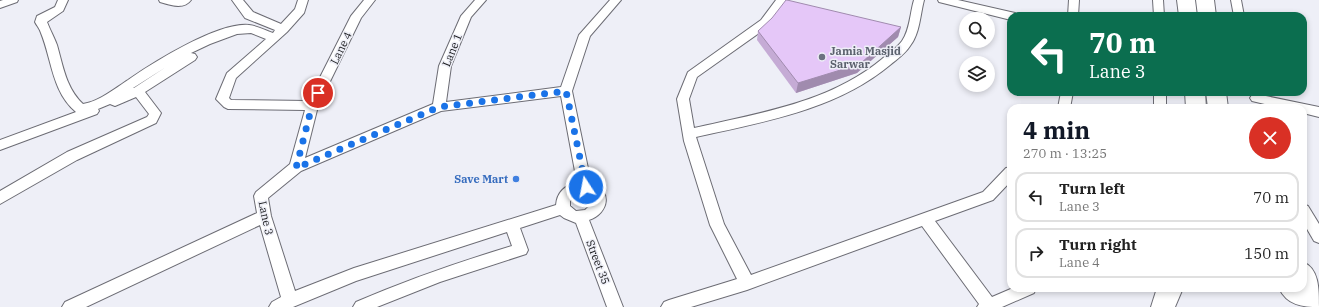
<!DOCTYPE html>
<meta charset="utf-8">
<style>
body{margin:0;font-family:"IBM Plex Serif",serif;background:#f6f6f6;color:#222;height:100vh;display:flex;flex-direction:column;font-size:15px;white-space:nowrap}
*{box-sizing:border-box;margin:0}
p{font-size:13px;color:#767676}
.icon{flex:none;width:22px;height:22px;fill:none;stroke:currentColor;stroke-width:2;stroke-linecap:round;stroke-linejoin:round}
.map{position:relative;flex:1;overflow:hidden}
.details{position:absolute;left:1007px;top:104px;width:300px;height:188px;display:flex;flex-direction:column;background:#fff;border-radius:12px;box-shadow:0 2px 6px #0003}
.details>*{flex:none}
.top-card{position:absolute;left:1007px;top:12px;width:300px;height:84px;border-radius:12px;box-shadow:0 2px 6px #0003;background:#0b6e4f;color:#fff;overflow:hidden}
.buttons{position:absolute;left:959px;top:12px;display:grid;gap:8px}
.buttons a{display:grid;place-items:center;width:36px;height:36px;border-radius:50%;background:#fff;box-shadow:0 2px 6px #0003;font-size:20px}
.pin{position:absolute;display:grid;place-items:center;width:34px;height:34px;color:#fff;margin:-17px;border:2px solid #fff;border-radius:50%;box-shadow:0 1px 4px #0007}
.me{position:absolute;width:44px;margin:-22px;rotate:349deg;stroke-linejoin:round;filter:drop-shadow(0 0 3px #0008)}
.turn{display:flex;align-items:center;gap:14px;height:84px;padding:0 16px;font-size:18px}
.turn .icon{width:52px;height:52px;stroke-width:2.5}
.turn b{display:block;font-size:28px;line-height:34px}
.round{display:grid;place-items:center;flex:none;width:42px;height:42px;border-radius:21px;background:#f6f6f6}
.overview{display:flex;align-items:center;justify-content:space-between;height:68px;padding:0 16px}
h1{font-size:24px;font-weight:700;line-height:30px;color:#111827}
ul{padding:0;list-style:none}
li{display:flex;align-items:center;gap:12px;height:50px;margin:0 8px 6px;padding:0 8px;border:2px solid #e0e0e0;border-radius:12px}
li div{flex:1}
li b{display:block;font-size:15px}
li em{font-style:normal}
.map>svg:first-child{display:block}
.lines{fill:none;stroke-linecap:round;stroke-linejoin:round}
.minor-casing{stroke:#6c6c74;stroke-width:2}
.primary-casing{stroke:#6c6c74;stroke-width:2}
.minor{fill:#fff;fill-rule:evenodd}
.primary{fill:#fff;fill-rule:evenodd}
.wall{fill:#c5abd5}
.shaded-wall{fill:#a08bae}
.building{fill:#e5c7f8;stroke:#a08bae}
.route{stroke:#1a73e8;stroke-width:7;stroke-dasharray:0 12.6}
.worship-dot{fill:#6b7280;stroke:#eeeff7;stroke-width:1.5}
.shop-dot{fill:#3f7fe0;stroke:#eeeff7;stroke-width:1.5}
.labels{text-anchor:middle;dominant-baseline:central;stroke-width:3;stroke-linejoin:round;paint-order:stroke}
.street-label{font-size:11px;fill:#18191c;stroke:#eeeff7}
.worship-label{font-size:11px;font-weight:bold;fill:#5b616d;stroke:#eeeff7;text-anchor:start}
.shop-label{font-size:11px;font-weight:bold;fill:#366cbe;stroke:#eeeff7;text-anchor:end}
</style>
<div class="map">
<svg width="1319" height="307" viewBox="0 0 1319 307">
<rect width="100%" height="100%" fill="#eeeff7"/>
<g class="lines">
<defs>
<g id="minor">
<polygon points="3,0 18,0 17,2 0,8 0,1"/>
<path d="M 58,0 L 68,0 L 63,11 L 47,22 C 50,30 54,37 57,45 C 63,66 66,88 83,104 C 100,101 114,89 128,80 C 154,62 218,22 249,25 C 257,26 265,30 273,33 L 275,30 L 245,18 L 232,0 L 243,0 L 253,12 L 281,24 L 295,9 L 298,0 L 308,0 L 304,13 L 287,32 L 236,78 L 229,98 L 231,100 L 308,101 L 351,16 L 364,0 L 375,0 L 361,18 L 318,106 L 305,158 L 433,104 L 439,66 L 461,16 L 475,0 L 486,0 L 471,17 L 451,66 L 446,102 L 561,87 L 579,35 L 610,0 L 621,0 L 590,36 L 572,91 L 591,183 C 613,190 609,213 589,220 L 623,307 L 607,307 L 576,223 L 564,218 L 560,215 L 520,228 L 528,250 L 526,254 L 440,282 L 377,307 L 353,307 L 356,302 C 407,280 459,262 512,246 L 507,232 L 356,281 L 293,307 L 269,307 L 272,302 L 281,297 L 260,225 L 86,307 L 62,307 L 65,302 L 257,213 L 254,196 L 256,192 L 290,164 L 305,110 L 228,109 L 224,107 L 216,99 L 227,73 L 266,39 L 251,33 L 237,34 L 210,44 L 191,53 L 195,54 L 197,57 L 195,60 L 145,92 L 161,113 L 156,123 L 77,160 L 0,204 L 0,191 L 67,152 L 147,117 L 149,114 L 136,97 L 115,106 L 110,104 L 98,109 L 99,111 L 97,114 L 0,150 L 0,140 L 76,112 C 52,92 52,60 41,33 C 40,29 37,26 35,22 L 37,16 L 55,7 ZM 166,67 L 134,88 L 133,88 ZM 561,96 L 577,182 C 566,185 557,192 556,205 L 354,268 L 295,291 L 271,216 L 268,198 L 301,171 L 441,111 ZM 579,192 L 589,194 L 593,199 L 592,203 L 585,210 L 576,211 L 570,206 L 570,201 Z"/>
<path d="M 159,0 L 191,0 C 184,10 170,5 160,2 Z"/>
<path d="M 776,0 L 787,0 L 769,26 L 697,77 L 689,99 L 694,128 C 759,113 829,103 882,59 C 888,54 897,48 902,41 C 910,30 910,13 914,0 L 924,0 C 920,15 920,33 910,46 C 905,54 897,59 890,65 C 836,110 763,122 696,137 L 724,224 L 751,275 L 983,192 L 1006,168 L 1011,167 L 1011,181 L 993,200 L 935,221 L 992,297 L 1013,288 L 1036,288 L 1034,293 L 1002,307 L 977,307 L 979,304 L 922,226 L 747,290 L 691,307 L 661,307 L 664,302 L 669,300 L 737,279 L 710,225 L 684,141 L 677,99 L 688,72 L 761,20 Z"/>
<polygon points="938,0 958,0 1015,13 1016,16 1011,16 1011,20 939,2"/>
<polygon points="1069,0 1079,0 1078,16 1068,16"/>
<polygon points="1153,0 1163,0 1164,16 1154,16"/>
<polygon points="1231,0 1241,0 1244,16 1234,16"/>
<polygon points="1061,92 1073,92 1070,108 1058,108"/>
<rect x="1154" y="92" width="12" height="16"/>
<polygon points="1256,94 1319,107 1319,117 1303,113 1303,108 1281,108 1252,101 1250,98 1252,95"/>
<polygon points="1303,204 1308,206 1319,224 1319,243 1314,241 1303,222"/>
</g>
<g id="primary">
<polygon points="1177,0 1195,0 1197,16 1179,16"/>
<polygon points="1196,0 1214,0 1216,16 1198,16"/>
<polygon points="1185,92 1205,92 1206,108 1186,108"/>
<polygon points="1206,92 1226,92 1228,108 1208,108"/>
<path d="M 1303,262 C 1319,269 1319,288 1319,307 C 1302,307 1287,305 1279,288 L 1303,288 Z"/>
<polygon points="1157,288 1183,288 1175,307 1151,307"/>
</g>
</defs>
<use href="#minor" class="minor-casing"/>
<use href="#primary" class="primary-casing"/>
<use href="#minor" class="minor"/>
<use href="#primary" class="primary"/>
</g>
<polygon class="wall" points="901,27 898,37 857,73 796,93 757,40 758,31"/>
<polygon class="shaded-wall" points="901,27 898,37 857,73 796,93 798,83"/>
<polygon class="building" points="786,0 787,0 901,27 860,64 798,83 758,31 772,18"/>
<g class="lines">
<polyline class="route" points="318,93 312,106 296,168 439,107 566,91 586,187"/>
</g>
<circle class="worship-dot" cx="822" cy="57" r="4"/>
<circle class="shop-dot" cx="516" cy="179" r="4"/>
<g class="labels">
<g class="street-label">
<text transform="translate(341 48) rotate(-64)">Lane 4</text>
<text transform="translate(452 50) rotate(-68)">Lane 1</text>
<text transform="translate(266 218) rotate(78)">Lane 3</text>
<text transform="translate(598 262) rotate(69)">Street 35</text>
</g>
<g class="worship-label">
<text x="830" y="51">Jamia Masjid<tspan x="830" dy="13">Sarwar</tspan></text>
</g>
<g class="shop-label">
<text x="508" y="179">Save Mart</text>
</g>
</g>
</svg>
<div class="buttons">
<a><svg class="icon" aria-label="search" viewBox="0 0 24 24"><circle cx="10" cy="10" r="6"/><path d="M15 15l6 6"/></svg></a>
<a><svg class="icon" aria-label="layers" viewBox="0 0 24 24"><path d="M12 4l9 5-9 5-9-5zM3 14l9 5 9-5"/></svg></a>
</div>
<div class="pin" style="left:318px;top:93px;background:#d93025"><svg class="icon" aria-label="arrive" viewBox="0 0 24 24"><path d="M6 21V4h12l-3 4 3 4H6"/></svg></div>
<svg class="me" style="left:586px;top:187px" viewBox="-20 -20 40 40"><circle r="17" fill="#1a73e8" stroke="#fff" stroke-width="3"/><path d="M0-11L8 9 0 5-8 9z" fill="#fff"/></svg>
<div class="top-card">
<div class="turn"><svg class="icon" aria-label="left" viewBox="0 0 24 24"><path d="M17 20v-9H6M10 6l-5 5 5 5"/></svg><div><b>70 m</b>Lane 3</div></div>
</div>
<section class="details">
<div class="overview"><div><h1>4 min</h1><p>270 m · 13:25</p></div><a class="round" style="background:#d93025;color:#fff"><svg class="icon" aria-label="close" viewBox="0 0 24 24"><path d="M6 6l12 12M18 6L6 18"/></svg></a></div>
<ul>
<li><svg class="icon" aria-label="left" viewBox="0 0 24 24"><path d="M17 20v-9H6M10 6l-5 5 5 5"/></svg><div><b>Turn left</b><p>Lane 3</p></div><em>70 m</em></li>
<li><svg class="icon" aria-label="right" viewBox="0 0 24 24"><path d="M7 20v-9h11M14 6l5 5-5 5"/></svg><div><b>Turn right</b><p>Lane 4</p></div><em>150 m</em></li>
</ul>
</section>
</div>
